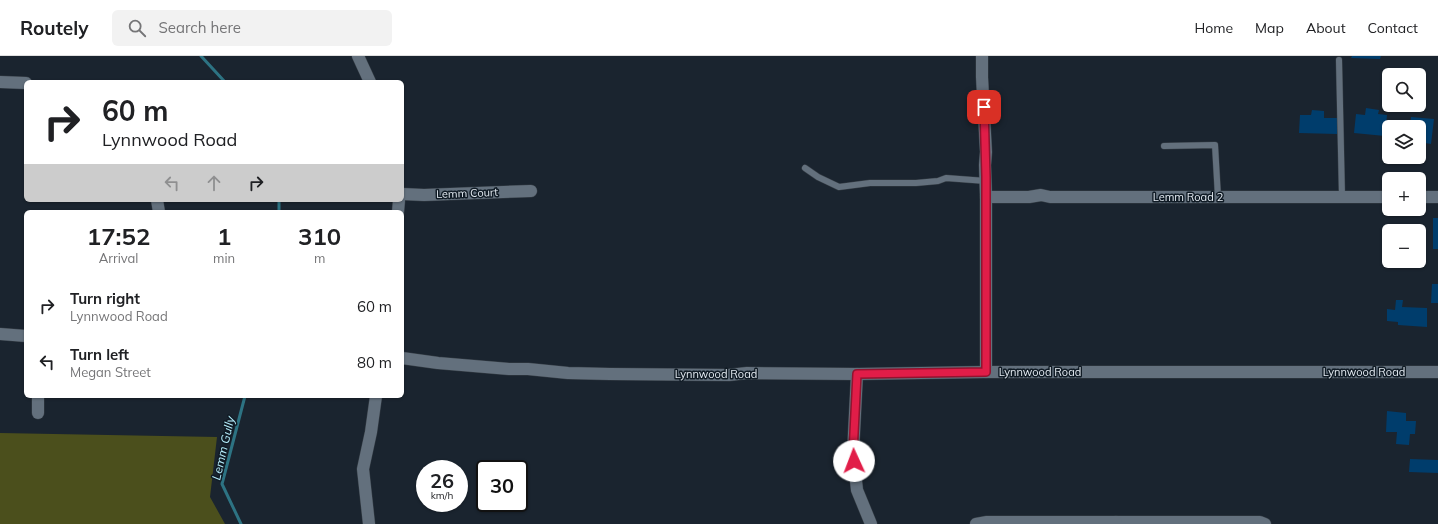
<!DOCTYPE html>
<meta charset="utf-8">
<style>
body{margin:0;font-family:Mulish,sans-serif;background:#f2f2f2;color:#202124;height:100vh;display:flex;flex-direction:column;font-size:15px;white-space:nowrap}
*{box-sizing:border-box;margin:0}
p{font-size:13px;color:#757577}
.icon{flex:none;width:22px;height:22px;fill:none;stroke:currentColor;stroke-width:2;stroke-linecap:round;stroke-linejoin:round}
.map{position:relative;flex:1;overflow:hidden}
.details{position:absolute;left:24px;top:154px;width:380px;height:188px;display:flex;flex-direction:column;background:#fff;border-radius:6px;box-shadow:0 1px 3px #0004}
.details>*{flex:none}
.hud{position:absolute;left:24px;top:24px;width:380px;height:122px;border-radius:6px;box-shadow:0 1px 3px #0004;background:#fff;color:#202124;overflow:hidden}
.controls{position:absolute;left:1382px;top:12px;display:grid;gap:8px}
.controls a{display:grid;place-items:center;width:44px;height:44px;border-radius:6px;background:#fff;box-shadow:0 1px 3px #0004;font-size:20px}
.speed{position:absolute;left:416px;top:404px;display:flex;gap:8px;font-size:20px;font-weight:700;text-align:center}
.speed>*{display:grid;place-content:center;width:52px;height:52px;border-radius:50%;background:#fff;box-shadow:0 1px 3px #0004;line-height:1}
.speed small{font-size:10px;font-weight:400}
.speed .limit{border:2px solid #111;border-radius:6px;background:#fff;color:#111}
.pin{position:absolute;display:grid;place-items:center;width:34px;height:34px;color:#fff;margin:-17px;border-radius:8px;box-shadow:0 2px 6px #0006}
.me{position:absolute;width:44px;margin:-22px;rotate:358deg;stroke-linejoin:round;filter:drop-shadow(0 0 3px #0008)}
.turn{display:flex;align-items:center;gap:14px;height:84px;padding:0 12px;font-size:18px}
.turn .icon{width:52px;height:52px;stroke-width:2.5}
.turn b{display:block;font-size:28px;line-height:34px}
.lanes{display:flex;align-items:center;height:38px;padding:0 12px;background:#0003;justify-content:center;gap:20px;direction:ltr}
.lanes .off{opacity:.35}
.eta{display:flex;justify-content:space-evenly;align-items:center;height:68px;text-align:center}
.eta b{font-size:24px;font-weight:700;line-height:28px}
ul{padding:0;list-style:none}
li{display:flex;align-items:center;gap:12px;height:56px;padding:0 12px}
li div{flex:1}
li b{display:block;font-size:15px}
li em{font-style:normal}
header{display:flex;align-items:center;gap:24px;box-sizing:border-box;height:56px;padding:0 20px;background:#fff;border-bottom:1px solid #e0e0e0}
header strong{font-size:19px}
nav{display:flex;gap:22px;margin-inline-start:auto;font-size:14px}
.search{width:280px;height:36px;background:#f2f2f2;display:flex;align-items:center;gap:10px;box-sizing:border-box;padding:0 14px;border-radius:6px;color:#757577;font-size:15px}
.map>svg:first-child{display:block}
.forest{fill:#4b4f1c}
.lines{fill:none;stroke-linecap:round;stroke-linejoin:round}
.stream{stroke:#2d7383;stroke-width:3}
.building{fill:#003d6c}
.service-casing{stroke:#363e46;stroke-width:7}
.minor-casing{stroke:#363e46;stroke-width:13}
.service{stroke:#63707d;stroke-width:6}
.minor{stroke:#63707d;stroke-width:12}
.route-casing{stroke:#92132f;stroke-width:10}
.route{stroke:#e11d48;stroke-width:7}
.labels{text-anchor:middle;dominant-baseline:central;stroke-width:3;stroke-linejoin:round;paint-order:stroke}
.street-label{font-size:11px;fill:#e3eaf1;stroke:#101b25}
.water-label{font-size:12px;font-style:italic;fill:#b6effd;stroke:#101b25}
</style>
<header>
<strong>Routely</strong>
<div class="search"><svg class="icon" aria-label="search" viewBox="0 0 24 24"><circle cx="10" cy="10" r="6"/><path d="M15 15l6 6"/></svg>Search here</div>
<nav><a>Home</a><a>Map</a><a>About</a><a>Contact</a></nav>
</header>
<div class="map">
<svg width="1438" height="468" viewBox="0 0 1438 468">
<rect width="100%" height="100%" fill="#1a242f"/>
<polygon class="forest" points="0,377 217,381 210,441 225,468 0,468"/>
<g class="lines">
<g class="stream">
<polyline points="201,0 225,26"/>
<polyline points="279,144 279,156"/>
<polyline points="241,468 222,428 245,340"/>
</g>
</g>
<g class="building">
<polygon points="1352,0 1381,0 1380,3 1351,2"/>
<polygon points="1366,52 1379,54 1378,58 1387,59 1385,80 1354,77 1356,58 1365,59"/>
<polygon points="1312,54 1324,55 1324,62 1337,62 1337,78 1299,77 1300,59 1311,59"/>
<polygon points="1411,61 1434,63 1431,88 1419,86 1419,71 1410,71"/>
<rect x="1433" y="162" width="5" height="31"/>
<polygon points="1384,172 1414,173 1414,175 1389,175 1389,190 1384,190"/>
<polygon points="1419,196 1426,197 1425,209 1413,208 1413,205 1419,205"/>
<polygon points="1432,228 1438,228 1438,247 1431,247"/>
<polygon points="1396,244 1403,244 1402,251 1427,252 1427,271 1398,269 1398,266 1387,265 1387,253 1395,254"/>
<polygon points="1387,355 1406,357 1406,365 1416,365 1415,378 1410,378 1409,389 1396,388 1397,376 1386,376"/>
<polygon points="1410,403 1438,404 1438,417 1409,416"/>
</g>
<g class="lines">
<defs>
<g id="service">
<polyline points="1339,4 1342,141"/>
<polyline points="1164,90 1215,89 1218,141"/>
<polyline points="805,112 818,121 839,131 870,127 916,127 938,125 946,122 986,125"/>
</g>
<g id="minor">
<polyline points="358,0 370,26"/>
<polyline points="982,0 982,21 986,96 985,109 986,141 986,316"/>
<polyline points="0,26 26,27"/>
<polyline points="402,138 424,139 531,135"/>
<polyline points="986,141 1029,141 1041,139 1050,141 1389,141"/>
<polyline points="1419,141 1438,141"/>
<polyline points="157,144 159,156"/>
<polyline points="398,156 399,144"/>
<polyline points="0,278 26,280"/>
<polyline points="402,302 438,307 509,313 528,313 568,317 610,318 729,319 747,317 857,318 986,316 1438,316"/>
<polyline points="857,318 853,397 857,434 871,468"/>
<polyline points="38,357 38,340"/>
<polyline points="1116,466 1260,466 1265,468"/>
<polyline points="369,468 363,413 371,376 376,340"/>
<polyline points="976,468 987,466 1116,466 1116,468"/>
</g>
</defs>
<use href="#service" class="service-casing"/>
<use href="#minor" class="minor-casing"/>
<use href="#service" class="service"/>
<use href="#minor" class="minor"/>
</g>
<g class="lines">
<defs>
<polyline id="route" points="854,405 853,397 857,318 986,316 986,121 984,51"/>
</defs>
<use href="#route" class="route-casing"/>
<use href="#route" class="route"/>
</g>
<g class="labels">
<g class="street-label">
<text transform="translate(467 137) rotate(-2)">Lemm Court</text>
<text x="1188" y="141">Lemm Road 2</text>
<text x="1040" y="316">Lynnwood Road</text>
<text x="1364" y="316">Lynnwood Road</text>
<text x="716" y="318">Lynnwood Road</text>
</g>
<g class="water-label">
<text transform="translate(223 392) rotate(-77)">Lemm Gully</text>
</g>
</g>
</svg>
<div class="controls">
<a><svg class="icon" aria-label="search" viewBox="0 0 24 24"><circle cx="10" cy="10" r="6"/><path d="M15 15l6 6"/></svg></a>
<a><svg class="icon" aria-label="layers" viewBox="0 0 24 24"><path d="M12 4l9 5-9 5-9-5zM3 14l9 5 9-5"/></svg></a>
<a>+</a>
<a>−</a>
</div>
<div class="speed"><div>26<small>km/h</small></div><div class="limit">30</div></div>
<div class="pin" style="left:984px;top:51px;background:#d93025"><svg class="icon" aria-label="arrive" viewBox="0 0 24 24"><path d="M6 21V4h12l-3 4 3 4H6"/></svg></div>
<svg class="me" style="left:854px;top:405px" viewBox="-20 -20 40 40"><circle r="19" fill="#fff"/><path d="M0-13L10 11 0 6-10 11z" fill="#e11d48"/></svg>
<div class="hud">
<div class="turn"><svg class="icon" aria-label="right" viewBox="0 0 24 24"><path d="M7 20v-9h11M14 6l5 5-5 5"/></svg><div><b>60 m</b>Lynnwood Road</div></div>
<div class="lanes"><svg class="icon off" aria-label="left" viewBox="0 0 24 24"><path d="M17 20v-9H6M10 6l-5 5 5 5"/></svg><svg class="icon off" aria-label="ahead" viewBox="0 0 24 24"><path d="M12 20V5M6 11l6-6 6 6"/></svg><svg class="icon" aria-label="right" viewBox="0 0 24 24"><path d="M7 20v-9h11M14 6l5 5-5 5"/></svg></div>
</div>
<section class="details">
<div class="eta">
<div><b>17:52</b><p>Arrival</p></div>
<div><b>1</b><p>min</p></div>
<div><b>310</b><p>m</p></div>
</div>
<ul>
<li><svg class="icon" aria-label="right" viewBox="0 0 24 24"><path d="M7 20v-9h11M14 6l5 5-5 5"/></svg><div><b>Turn right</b><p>Lynnwood Road</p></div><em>60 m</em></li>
<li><svg class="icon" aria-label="left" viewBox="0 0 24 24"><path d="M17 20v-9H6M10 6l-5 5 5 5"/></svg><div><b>Turn left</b><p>Megan Street</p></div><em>80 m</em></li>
</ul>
</section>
</div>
